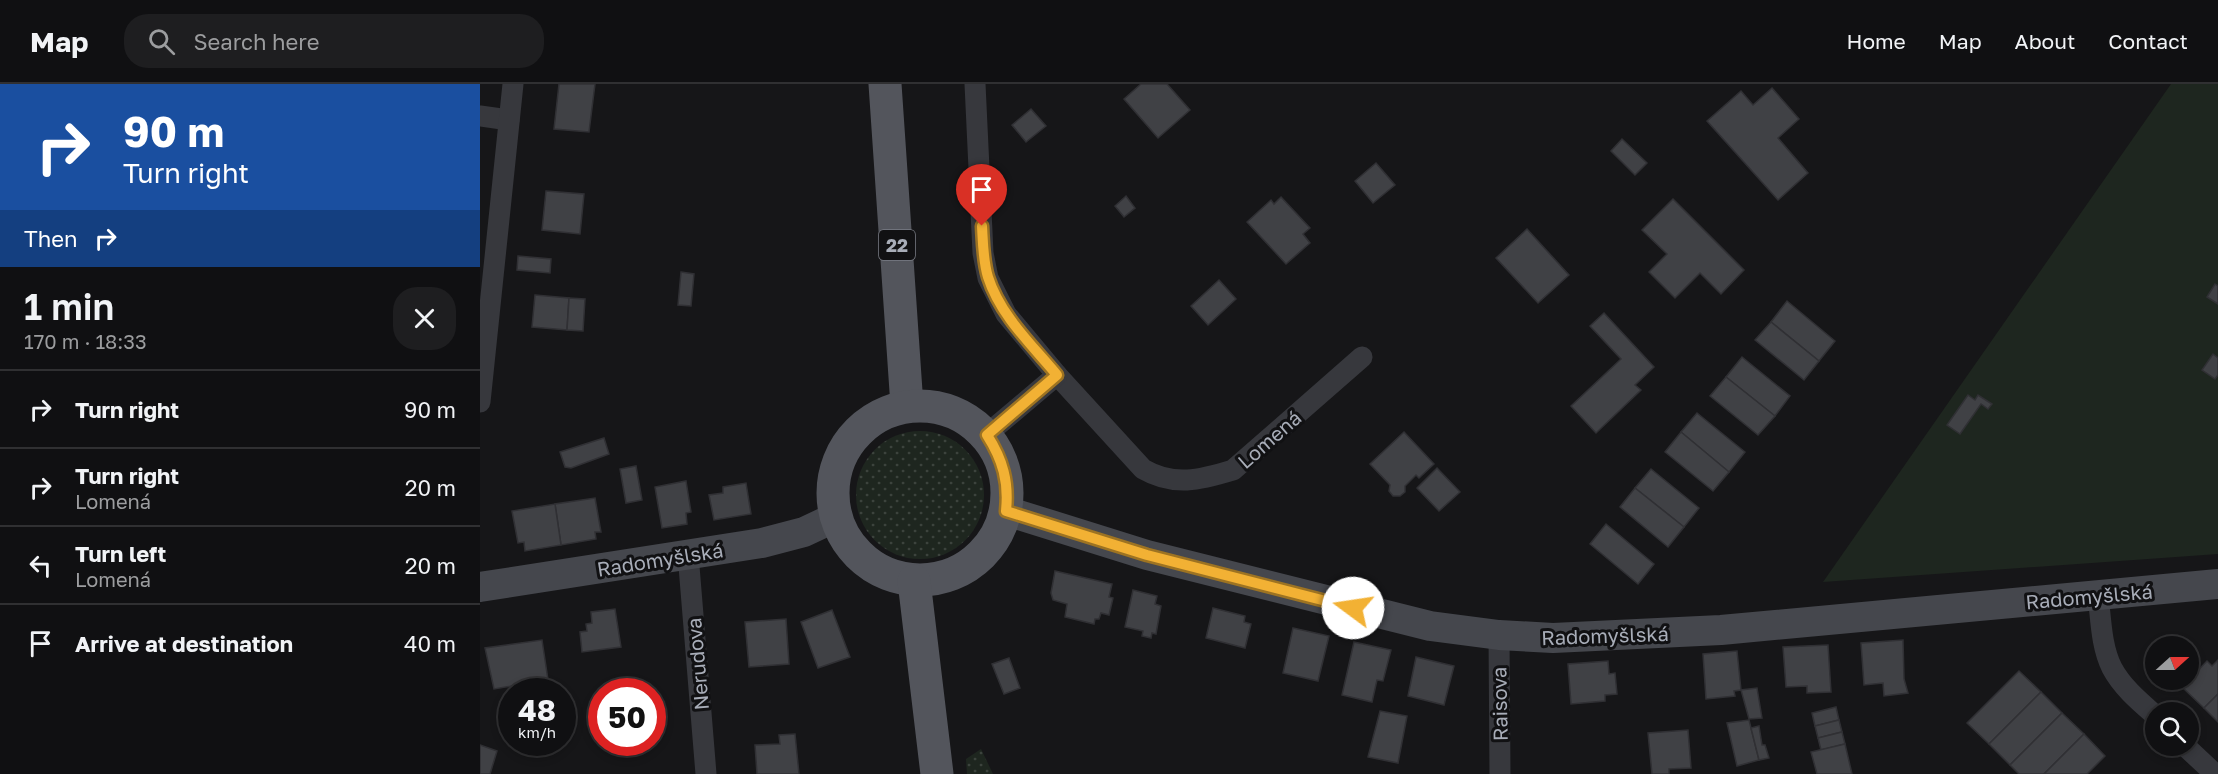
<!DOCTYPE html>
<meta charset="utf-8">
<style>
body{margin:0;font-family:"Golos Text",sans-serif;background:#1e1e20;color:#f1f3f6;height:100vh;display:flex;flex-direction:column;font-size:22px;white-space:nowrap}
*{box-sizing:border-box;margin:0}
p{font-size:20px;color:#9c9d9f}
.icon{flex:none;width:33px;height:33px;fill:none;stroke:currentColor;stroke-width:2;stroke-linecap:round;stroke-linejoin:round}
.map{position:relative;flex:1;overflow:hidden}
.drawer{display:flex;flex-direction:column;background:#101012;width:480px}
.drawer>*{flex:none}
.hud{background:#1a4fa0;color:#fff;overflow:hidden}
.needle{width:39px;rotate:69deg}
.fabs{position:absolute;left:1665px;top:552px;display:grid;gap:12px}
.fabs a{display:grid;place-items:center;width:54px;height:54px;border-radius:50%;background:#101012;box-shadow:0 3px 9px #0003,0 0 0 2px #303032;font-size:30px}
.speed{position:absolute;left:18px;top:594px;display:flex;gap:12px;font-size:30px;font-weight:700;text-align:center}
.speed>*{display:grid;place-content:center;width:78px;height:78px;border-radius:50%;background:#101012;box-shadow:0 3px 9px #0003,0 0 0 2px #303032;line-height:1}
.speed small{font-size:15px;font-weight:400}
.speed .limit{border:9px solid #d22;background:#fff;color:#111}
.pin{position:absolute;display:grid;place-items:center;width:51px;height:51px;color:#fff;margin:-62px -26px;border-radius:50% 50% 50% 0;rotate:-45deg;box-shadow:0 0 6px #0007}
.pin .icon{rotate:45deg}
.me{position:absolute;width:66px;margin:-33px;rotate:284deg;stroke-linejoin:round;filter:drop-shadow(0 0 4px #0008)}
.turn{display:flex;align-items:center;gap:21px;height:126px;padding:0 24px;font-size:27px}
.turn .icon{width:78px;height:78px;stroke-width:2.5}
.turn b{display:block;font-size:42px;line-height:51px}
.then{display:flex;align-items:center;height:57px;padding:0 24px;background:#0003;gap:12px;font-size:22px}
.round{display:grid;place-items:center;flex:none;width:63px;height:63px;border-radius:24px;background:#1e1e20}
.head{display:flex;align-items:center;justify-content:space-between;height:102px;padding:0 24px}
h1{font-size:36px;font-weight:600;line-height:45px}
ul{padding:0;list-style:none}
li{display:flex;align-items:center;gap:18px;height:78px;padding:0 24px;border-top:2px solid #303032}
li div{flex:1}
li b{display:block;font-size:22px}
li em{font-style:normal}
header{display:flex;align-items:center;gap:36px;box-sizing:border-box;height:84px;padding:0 30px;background:#101012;border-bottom:2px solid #303032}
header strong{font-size:28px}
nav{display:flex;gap:33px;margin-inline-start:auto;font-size:21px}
.search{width:420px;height:54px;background:#1e1e20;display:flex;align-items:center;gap:15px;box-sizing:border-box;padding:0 21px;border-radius:24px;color:#9c9d9f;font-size:22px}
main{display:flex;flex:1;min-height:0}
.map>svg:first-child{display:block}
.grass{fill:url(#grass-dots)}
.green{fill:#1e261f}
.building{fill:#404145;stroke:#303034;stroke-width:1.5}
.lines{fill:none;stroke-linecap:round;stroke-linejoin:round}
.street{stroke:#37383d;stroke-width:21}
.secondary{stroke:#45474d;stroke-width:30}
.primary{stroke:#53555c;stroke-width:33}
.route-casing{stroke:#9d7322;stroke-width:15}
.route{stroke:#f2b134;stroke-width:10}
.labels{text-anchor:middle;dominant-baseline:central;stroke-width:6;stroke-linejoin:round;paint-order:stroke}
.shield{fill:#111113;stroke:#7b7e86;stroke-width:1.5}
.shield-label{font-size:18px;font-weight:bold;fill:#a8adb8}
.street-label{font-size:20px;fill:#a8adb8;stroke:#111113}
</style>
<header>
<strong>Map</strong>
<div class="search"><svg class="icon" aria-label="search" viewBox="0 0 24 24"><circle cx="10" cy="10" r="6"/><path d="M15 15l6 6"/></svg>Search here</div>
<nav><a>Home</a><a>Map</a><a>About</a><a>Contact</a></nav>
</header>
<main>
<section class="drawer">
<div class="hud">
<div class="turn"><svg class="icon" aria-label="right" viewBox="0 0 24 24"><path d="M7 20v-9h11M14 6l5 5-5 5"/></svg><div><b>90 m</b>Turn right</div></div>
<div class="then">Then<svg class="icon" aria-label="right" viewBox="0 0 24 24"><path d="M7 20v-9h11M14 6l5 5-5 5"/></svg></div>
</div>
<div class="head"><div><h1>1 min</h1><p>170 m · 18:33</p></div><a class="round"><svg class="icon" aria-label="close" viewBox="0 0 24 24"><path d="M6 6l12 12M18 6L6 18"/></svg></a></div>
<ul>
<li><svg class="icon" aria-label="right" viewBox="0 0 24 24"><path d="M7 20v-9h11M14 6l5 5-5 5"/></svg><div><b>Turn right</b></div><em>90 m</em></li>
<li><svg class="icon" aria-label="right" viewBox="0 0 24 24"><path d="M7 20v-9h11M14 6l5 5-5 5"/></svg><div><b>Turn right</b><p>Lomená</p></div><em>20 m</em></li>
<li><svg class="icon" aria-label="left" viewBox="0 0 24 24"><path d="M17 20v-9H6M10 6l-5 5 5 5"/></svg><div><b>Turn left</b><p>Lomená</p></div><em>20 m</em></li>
<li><svg class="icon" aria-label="arrive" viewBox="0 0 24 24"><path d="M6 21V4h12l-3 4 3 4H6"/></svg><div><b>Arrive at destination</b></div><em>40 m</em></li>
</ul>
</section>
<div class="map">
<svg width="1738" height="690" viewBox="0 0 1738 690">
<defs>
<pattern id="grass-dots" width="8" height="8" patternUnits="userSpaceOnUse" patternTransform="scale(1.5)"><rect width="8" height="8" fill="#1e261f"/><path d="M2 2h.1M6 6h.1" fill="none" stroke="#3c433d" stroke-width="1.8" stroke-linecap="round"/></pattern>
</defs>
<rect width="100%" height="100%" fill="#161618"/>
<g class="grass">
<circle cx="440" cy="411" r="64"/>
<polygon points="501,665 513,690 487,690 486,675"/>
</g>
<polygon class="green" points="1691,0 1738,0 1738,470 1343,498"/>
<g class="building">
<polygon points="79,0 115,0 109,48 74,45"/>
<polygon points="661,0 687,0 710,26 678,54 644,15"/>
<polygon points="1292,4 1319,35 1298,54 1328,89 1298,116 1227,37 1261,7 1273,21"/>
<polygon points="551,25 566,42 546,58 532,41"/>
<polygon points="1142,55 1167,79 1155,91 1131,67"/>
<polygon points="896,79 915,101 893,119 875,97"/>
<polygon points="66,107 104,110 100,150 62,146"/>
<polygon points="646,112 655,124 644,133 635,122"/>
<polygon points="801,113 830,144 823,150 830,159 806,180 767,138 791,116 794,120"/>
<polygon points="1193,115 1264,186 1241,210 1220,189 1195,214 1169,188 1187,170 1162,146"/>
<polygon points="1047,145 1089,191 1058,219 1016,174"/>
<polygon points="38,172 71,175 70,189 37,186"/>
<polygon points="201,188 214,190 211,222 198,221"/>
<polygon points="739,196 756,215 728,241 711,222"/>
<polygon points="1735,200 1738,202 1738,220 1727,213"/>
<polygon points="55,211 89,214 87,246 52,243"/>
<polygon points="89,214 105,215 103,247 87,246"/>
<polygon points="1307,217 1355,257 1339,277 1291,238"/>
<polygon points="1124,229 1174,283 1155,301 1161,306 1116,349 1091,322 1141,275 1110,242"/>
<polygon points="1291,238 1339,277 1324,296 1275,256"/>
<polygon points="1733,270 1738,274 1738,291 1735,295 1722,286"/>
<polygon points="1262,273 1310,312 1295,332 1246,293"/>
<polygon points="1246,293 1295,332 1278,351 1230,312"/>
<polygon points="1488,311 1495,316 1498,311 1512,320 1508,325 1501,320 1480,350 1467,341"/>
<polygon points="1217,329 1265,368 1249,388 1201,348"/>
<polygon points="924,348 954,380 939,394 936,391 925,402 925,408 920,412 913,412 909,407 910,401 890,380"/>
<polygon points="1201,348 1249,388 1233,407 1185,368"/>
<polygon points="124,354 129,370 91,384 85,383 80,368"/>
<polygon points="156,382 162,416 146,419 140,385"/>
<polygon points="957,384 980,408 959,427 937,404"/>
<polygon points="1171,385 1219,424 1204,443 1155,404"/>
<polygon points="206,397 211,428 206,429 207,440 182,444 175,403"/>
<polygon points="266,399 271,430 234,436 229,411 243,409 243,403"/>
<polygon points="1155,404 1204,443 1188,463 1140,423"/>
<polygon points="115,414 121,448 115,448 116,455 81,461 75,420"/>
<polygon points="75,420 81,461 45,467 44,458 38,459 32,427"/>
<polygon points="1126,440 1174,480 1158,500 1110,460"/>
<polygon points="575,487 632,500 629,513 633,514 629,531 621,529 619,535 615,535 614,540 585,533 587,520 573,516 571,509"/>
<polygon points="653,506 677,512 675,520 681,522 676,550 672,549 671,554 662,552 663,547 645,543"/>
<polygon points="733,524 765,532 764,538 771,540 765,564 726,554"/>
<polygon points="135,525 141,563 102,568 100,548 107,547 106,540 112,539 111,528"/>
<polygon points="352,526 370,573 338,584 321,538"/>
<polygon points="306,535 309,580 269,583 265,538"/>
<polygon points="813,544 849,552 838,597 803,589"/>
<polygon points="62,556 68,596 14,605 5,564"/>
<polygon points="1423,556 1424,595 1428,609 1404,612 1403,599 1384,601 1381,559"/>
<polygon points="874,558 911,566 903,597 897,596 892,618 862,611"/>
<polygon points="1348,561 1351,608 1327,609 1327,602 1306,603 1303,563"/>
<polygon points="1257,567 1261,606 1254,607 1255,612 1226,615 1223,570"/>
<polygon points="936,573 974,582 964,621 928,612"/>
<polygon points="529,574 540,604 524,610 512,580"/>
<polygon points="1738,576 1738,610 1724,624 1702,603 1727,577 1732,582"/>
<polygon points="1128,577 1129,590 1135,589 1137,610 1125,611 1125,617 1091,620 1088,580"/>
<polygon points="1539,587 1561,608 1509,660 1487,639"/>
<polygon points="1277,604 1282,634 1269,635 1261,606"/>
<polygon points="1561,608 1582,629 1530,681 1509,660"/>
<polygon points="1738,610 1738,638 1724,624"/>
<polygon points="1356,623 1359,636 1335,642 1332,629"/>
<polygon points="900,627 927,632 918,679 888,673"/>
<polygon points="1582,629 1604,650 1564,690 1539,690 1530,681"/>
<polygon points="1269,636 1279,676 1257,682 1247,639"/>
<polygon points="1359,636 1362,648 1338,654 1335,642"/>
<polygon points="1279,642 1282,661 1285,661 1289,674 1279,676 1271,644"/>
<polygon points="1208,646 1211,684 1189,685 1189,690 1172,690 1168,649"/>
<polygon points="1362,648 1365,660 1341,666 1338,654"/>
<polygon points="315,650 319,690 277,690 275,661 300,660 299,651"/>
<polygon points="1604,650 1625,672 1607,690 1564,690"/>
<polygon points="1365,660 1372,690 1337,690 1331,668"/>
<polygon points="0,661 17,667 10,690 0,690"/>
</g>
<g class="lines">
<g class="street">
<path d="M 495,0 L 503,169 L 508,194 L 526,230 L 577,291 L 663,385 C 694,403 720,396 753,386 L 882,273"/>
<polyline points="0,32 29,36"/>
<polyline points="0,318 33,0"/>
<polyline points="506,351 577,291"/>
<polyline points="208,470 226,690"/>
<path d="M 1618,511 C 1621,535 1621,562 1632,584 C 1642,603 1660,618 1676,632"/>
<polyline points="1019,551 1020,690"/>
<polyline points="1705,662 1735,690"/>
</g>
<g class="secondary">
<polyline points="526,427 667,471 950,542 1019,551 1073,554 1241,546 1738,500"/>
<polyline points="0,503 282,459 324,448 356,433"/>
</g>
<g class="primary">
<polyline points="405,0 427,322"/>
<circle cx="440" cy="409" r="87"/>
<polyline points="434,497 457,690"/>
</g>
</g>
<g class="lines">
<defs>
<path id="route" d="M 502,142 C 503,159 503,177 508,193 C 520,231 552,261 577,291 L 507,351 C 523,376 529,398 526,427 L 667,471 L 873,524"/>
</defs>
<use href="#route" class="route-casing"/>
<use href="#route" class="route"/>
</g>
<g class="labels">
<rect class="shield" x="399" y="146" width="36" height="30" rx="4.5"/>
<g class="shield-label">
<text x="417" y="161">22</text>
</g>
<g class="street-label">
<text transform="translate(789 355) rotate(-41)">Lomená</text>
<text transform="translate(180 475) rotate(-9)">Radomyšlská</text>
<text transform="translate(1609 512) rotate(-5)">Radomyšlská</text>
<text transform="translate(1125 551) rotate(-2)">Radomyšlská</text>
<text transform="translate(217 580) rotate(-95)">Nerudova</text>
<text transform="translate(1019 620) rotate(-91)">Raisova</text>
</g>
</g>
</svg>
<div class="fabs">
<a><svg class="needle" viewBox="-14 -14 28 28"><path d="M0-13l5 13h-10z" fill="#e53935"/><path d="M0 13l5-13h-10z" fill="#9c9d9f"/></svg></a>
<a><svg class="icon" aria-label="search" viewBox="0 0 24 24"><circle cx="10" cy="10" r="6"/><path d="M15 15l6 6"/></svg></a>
</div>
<div class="speed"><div>48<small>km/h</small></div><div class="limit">50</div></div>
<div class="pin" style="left:502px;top:142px;background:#d93025"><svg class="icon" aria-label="arrive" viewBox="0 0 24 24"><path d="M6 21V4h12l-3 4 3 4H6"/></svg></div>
<svg class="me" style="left:873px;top:524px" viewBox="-20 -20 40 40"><circle r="19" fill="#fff"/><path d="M0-13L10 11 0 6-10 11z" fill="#f2b134"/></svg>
</div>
</main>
